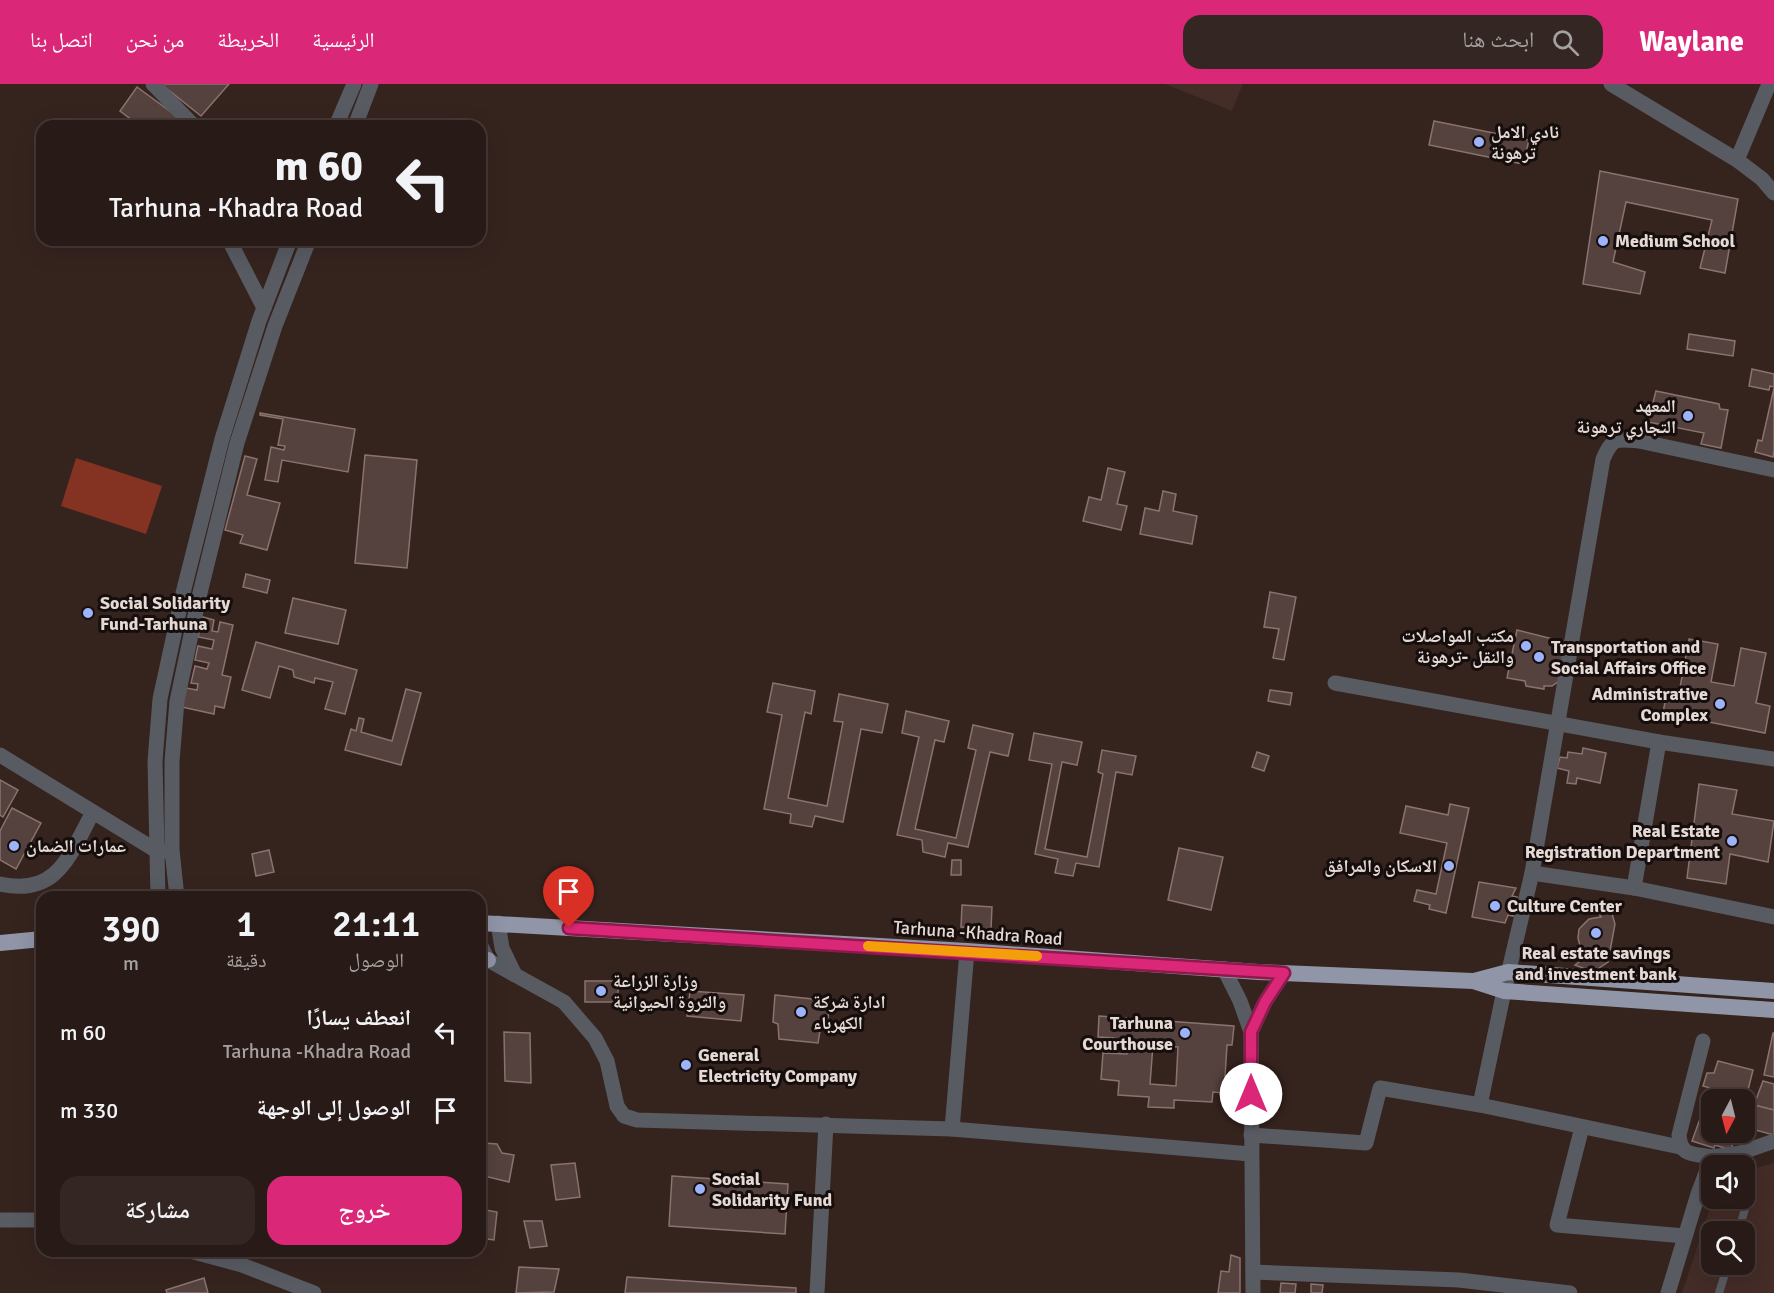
<!DOCTYPE html>
<html lang="ar">
<meta charset="utf-8">
<style>
body{margin:0;font-family:Signika,"Noto Naskh Arabic",sans-serif;background:#342723;color:#f1f3f6;direction:rtl;height:100vh;display:flex;flex-direction:column;font-size:22px;white-space:nowrap}
*{box-sizing:border-box;margin:0}
p{font-size:20px;color:#a5a1a1}
.icon{flex:none;width:33px;height:33px;fill:none;stroke:currentColor;stroke-width:2;stroke-linecap:round;stroke-linejoin:round}
.map{position:relative;flex:1;overflow:hidden;direction:ltr}
.sheet{position:absolute;left:36px;top:807px;width:450px;height:366px;display:flex;flex-direction:column;background:#281a16;border-radius:18px;box-shadow:0 6px 24px #0002,0 0 0 2px #443835;direction:rtl}
.sheet>*{flex:none}
.hud{position:absolute;left:36px;top:36px;width:450px;height:126px;border-radius:18px;box-shadow:0 6px 24px #0002,0 0 0 2px #443835;direction:rtl;background:#281a16;color:#f1f3f6;overflow:hidden}
.needle{width:39px;rotate:187deg}
.tools{position:absolute;left:1701px;top:1005px;display:grid;gap:12px}
.tools a{display:grid;place-items:center;width:54px;height:54px;border-radius:12px;background:#281a16;box-shadow:0 6px 24px #0002,0 0 0 2px #443835;font-size:30px}
.pin{position:absolute;display:grid;place-items:center;width:51px;height:51px;color:#fff;margin:-62px -26px;border-radius:50% 50% 50% 0;rotate:-45deg;box-shadow:0 0 6px #0007}
.pin .icon{rotate:45deg}
.me{position:absolute;width:66px;margin:-33px;rotate:0deg;stroke-linejoin:round;filter:drop-shadow(0 0 4px #0008)}
.turn{display:flex;align-items:center;gap:21px;height:126px;padding:0 24px;font-size:27px}
.turn .icon{width:78px;height:78px;stroke-width:2.5}
.turn b{display:block;font-size:42px;line-height:51px}
.eta{display:flex;justify-content:space-evenly;align-items:center;height:102px;text-align:center}
.eta b{font-size:36px;font-weight:600;line-height:42px}
.primary-button{display:flex;gap:12px;margin-top:auto;padding:12px 24px}
.primary-button a{flex:1;height:69px;border-radius:18px;background:#db2777;color:#fff;font-size:24px;font-weight:600;line-height:69px;text-align:center}
.primary-button a+a{background:#342723;color:#f1f3f6}
ul{padding:0;list-style:none}
li{display:flex;align-items:center;gap:18px;height:78px;padding:0 24px}
li div{flex:1}
li b{display:block;font-size:22px}
li em{font-style:normal}
header{display:flex;align-items:center;gap:36px;box-sizing:border-box;height:84px;padding:0 30px;background:#db2777;color:#fff}
header strong{font-size:28px}
nav{display:flex;gap:33px;margin-inline-start:auto;font-size:21px}
.search{width:420px;height:54px;background:#342723;display:flex;align-items:center;gap:15px;box-sizing:border-box;padding:0 21px;border-radius:18px;color:#a5a1a1;font-size:22px}
.map>svg:first-child{display:block}
.built{fill:#442c27;fill-rule:evenodd}
.green{fill:#843222}
.building{fill:#55413d;stroke:#8a736e;stroke-width:1.5;fill-rule:evenodd}
.lines{fill:none;stroke-linecap:round;stroke-linejoin:round}
.service{stroke:#585b62;stroke-width:8}
.minor{stroke:#585b62;stroke-width:15}
.trunk{stroke:#9096a8;stroke-width:16}
.route-casing{stroke:#8e194d;stroke-width:15}
.route{stroke:#db2777;stroke-width:10}
.slow{stroke:#f59e0b;stroke-width:10}
.poi-dot{fill:#9db4fd;stroke:#160e0c;stroke-width:2}
.labels{text-anchor:middle;dominant-baseline:central;stroke-width:6;stroke-linejoin:round;paint-order:stroke}
.poi-label{font-size:18px;font-weight:bold;fill:#e5d9d6;stroke:#160e0c;text-anchor:start}
.street-label{font-size:18px;fill:#e5d9d6;stroke:#160e0c}
</style>
<header>
<strong>Waylane</strong>
<div class="search"><svg class="icon" aria-label="search" viewBox="0 0 24 24"><circle cx="10" cy="10" r="6"/><path d="M15 15l6 6"/></svg>ابحث هنا</div>
<nav><a>الرئيسية</a><a>الخريطة</a><a>من نحن</a><a>اتصل بنا</a></nav>
</header>
<div class="map">
<svg width="1774" height="1209" viewBox="0 0 1774 1209">
<rect width="100%" height="100%" fill="#35231e"/>
<g class="built">
<polygon points="1165,0 1243,0 1232,27"/>
<path d="M 1774,1079 L 1774,1209 L 1682,1209 L 1713,1115 L 1744,1114 L 1745,1087 ZM 1712,1148 L 1744,1148 L 1744,1180 L 1712,1180 Z"/>
</g>
<polygon class="green" points="76,374 162,402 146,450 61,422"/>
<g class="building">
<polygon points="161,0 229,0 201,32"/>
<polygon points="137,3 186,39 184,42 140,42 120,27"/>
<polygon points="1434,37 1529,56 1523,80 1429,61"/>
<polygon points="1600,87 1738,115 1725,189 1700,184 1712,136 1626,118 1613,178 1645,188 1640,210 1583,200"/>
<polygon points="1689,250 1735,257 1733,272 1687,265"/>
<polygon points="1752,285 1774,290 1774,303 1770,302 1769,306 1749,302"/>
<polygon points="1774,304 1774,367 1773,373 1755,368 1758,356 1762,357"/>
<polygon points="1656,307 1719,320 1720,325 1728,326 1721,364 1701,360 1704,349 1648,338"/>
<polygon points="260,329 355,345 348,388 282,376 278,398 265,396 271,363 284,366 285,362 278,361 283,335 260,331"/>
<polygon points="365,371 417,376 407,484 355,479"/>
<polygon points="245,372 257,375 247,411 280,419 267,466 240,459 243,451 225,446"/>
<polygon points="1108,384 1125,388 1117,420 1127,422 1121,446 1083,437 1089,413 1101,416"/>
<polygon points="1163,407 1176,410 1173,427 1197,432 1192,460 1140,450 1145,424 1159,427"/>
<polygon points="246,490 270,496 267,509 243,503"/>
<polygon points="1270,508 1296,513 1284,576 1273,574 1279,545 1264,543"/>
<polygon points="293,514 346,526 338,560 285,549"/>
<polygon points="203,533 214,536 212,547 218,548 220,538 233,541 222,591 231,593 224,624 215,622 214,630 177,622 181,603 197,606 198,600 191,599 195,582 207,585 209,579 195,576 198,562 212,565 214,556 198,553"/>
<polygon points="1517,546 1569,559 1559,597 1552,602 1544,602 1544,605 1526,602 1525,597 1507,594"/>
<polygon points="1689,555 1718,560 1711,598 1734,602 1741,564 1766,569 1756,619 1770,622 1765,649 1663,629 1667,607 1679,609"/>
<polygon points="256,558 357,586 345,630 325,625 333,598 315,594 314,599 294,593 293,586 279,582 270,614 242,606"/>
<polygon points="773,599 815,607 811,630 805,628 788,714 827,722 843,638 834,637 839,610 888,620 882,649 861,645 843,738 815,732 812,743 790,739 791,730 764,725 782,631 767,628"/>
<polygon points="406,605 421,609 401,681 345,666 351,645 356,647 359,634 364,635 361,648 392,657"/>
<polygon points="1270,606 1292,609 1290,621 1268,617"/>
<polygon points="906,627 949,637 944,658 935,656 915,745 956,754 976,666 968,664 973,641 1013,650 1008,672 990,668 968,763 948,759 945,773 923,768 922,756 897,751 919,653 902,649"/>
<polygon points="1034,649 1082,658 1077,681 1062,678 1045,765 1087,773 1103,690 1098,688 1102,666 1136,672 1132,691 1116,688 1099,783 1076,779 1073,792 1055,789 1058,775 1035,770 1052,680 1029,676"/>
<polygon points="1583,664 1606,669 1600,699 1577,694 1576,700 1567,699 1569,687 1557,684 1560,673 1567,674 1568,668 1582,670"/>
<polygon points="1257,668 1269,672 1264,687 1252,683"/>
<polygon points="0,696 18,706 3,733 0,731"/>
<polygon points="1699,700 1737,706 1732,730 1774,737 1768,778 1730,770 1726,800 1687,794"/>
<polygon points="1450,720 1469,724 1446,829 1429,825 1430,821 1414,817 1417,806 1436,810 1447,759 1400,749 1406,722 1448,731"/>
<polygon points="12,724 41,739 16,785 0,776 0,747"/>
<polygon points="1179,764 1223,773 1211,826 1168,816"/>
<polygon points="269,766 274,788 256,792 252,770"/>
<polygon points="952,776 961,776 961,791 951,791"/>
<polygon points="1479,798 1516,804 1512,812 1517,813 1513,832 1508,831 1505,839 1472,833"/>
<polygon points="1600,819 1610,823 1615,840 1608,878 1593,888 1575,881 1586,873 1580,862 1578,854 1579,845 1589,835 1601,833 1595,823"/>
<polygon points="962,821 992,823 991,845 961,843"/>
<polygon points="585,897 619,897 617,918 585,918"/>
<polygon points="690,907 744,911 741,937 687,932"/>
<polygon points="775,911 831,917 827,939 821,941 818,959 779,955 778,940 773,938"/>
<path d="M 1099,932 L 1234,942 L 1232,961 L 1227,961 L 1224,1009 L 1213,1008 L 1212,1018 L 1174,1016 L 1174,1024 L 1148,1023 L 1149,1013 L 1118,1011 L 1119,997 L 1101,995 L 1103,969 L 1127,970 L 1128,961 L 1113,960 L 1114,954 L 1098,953 ZM 1153,961 L 1178,963 L 1176,1002 L 1150,1000 Z"/>
<polygon points="504,948 530,949 531,999 505,997"/>
<polygon points="1773,949 1774,949 1774,993 1764,991"/>
<polygon points="1718,977 1753,986 1746,1014 1703,1002 1707,989 1714,989"/>
<polygon points="1763,997 1774,1000 1774,1026 1754,1021"/>
<polygon points="1708,1009 1728,1016 1712,1016 1712,1038 1700,1035"/>
<polygon points="1754,1021 1774,1026 1774,1051 1748,1044"/>
<polygon points="1700,1035 1712,1038 1712,1048 1736,1048 1731,1066 1715,1061 1714,1064 1692,1057"/>
<polygon points="483,1059 497,1060 502,1069 514,1071 509,1098 480,1091"/>
<polygon points="575,1079 580,1113 556,1116 551,1081"/>
<polygon points="672,1092 788,1100 785,1150 669,1142"/>
<polygon points="480,1125 497,1128 494,1156 480,1154"/>
<polygon points="524,1137 542,1137 547,1162 530,1164"/>
<polygon points="1231,1171 1240,1174 1240,1209 1218,1209 1221,1187 1229,1188"/>
<polygon points="519,1183 559,1185 554,1208 516,1209"/>
<polygon points="627,1193 796,1204 796,1209 625,1209"/>
<polygon points="204,1194 208,1209 167,1209 166,1206"/>
<polygon points="1281,1199 1296,1200 1295,1209 1280,1209"/>
<polygon points="1311,1200 1323,1201 1322,1209 1311,1209"/>
</g>
<g class="lines">
<g class="service">
<polyline points="1738,1148 1749,1112"/>
<polyline points="1719,1209 1728,1180"/>
</g>
<g class="minor">
<polyline points="153,0 194,42"/>
<polyline points="1611,0 1737,76 1762,95 1774,109"/>
<polyline points="336,42 354,0"/>
<polyline points="355,42 371,0"/>
<polyline points="1737,76 1769,0"/>
<polyline points="229,156 264,224"/>
<polyline points="1335,599 1659,658 1774,675"/>
<polyline points="0,671 157,767 165,767"/>
<polyline points="1532,789 1634,804 1774,833"/>
<path d="M 0,800 C 58,813 70,770 93,728"/>
<polyline points="1634,804 1659,658"/>
<polyline points="158,813 155,677 160,615 183,509 222,355 259,237 290,156"/>
<polyline points="177,813 172,766 172,677 177,617 199,513 237,359 275,242 309,156"/>
<polyline points="498,839 502,864 515,891"/>
<polyline points="480,860 488,876 564,918 595,954 607,977 617,1022 624,1032 637,1036 952,1045 1251,1070"/>
<polyline points="1224,885 1240,917 1251,948 1253,1209"/>
<polyline points="1251,948 1265,918 1284,889"/>
<path d="M 1703,957 L 1679,1051 C 1681,1073 1692,1069 1712,1073"/>
<path d="M 1480,1021 L 1504,907 L 1532,789 L 1603,375 C 1613,353 1616,355 1639,357 L 1774,386"/>
<polyline points="1582,1043 1557,1141 1685,1152"/>
<polyline points="952,1045 967,867"/>
<polyline points="1251,1051 1366,1059 1380,1004 1480,1021 1680,1063"/>
<polyline points="0,1136 42,1136"/>
<polyline points="190,1167 242,1181 314,1209"/>
<polyline points="1253,1188 1459,1196 1570,1209"/>
<polyline points="817,1209 826,1040"/>
<polyline points="1668,1209 1698,1110 1712,1073 1740,1069 1774,1057"/>
</g>
<g class="trunk">
<polyline points="480,839 967,867 1258,888 1473,897 1504,907 1774,926"/>
<polyline points="0,859 42,855"/>
<polyline points="480,874 488,876"/>
<polyline points="1474,897 1508,888 1774,907"/>
</g>
</g>
<g class="lines">
<defs>
<polyline id="route" points="569,844 1284,889 1265,918 1251,948 1251,1010"/>
</defs>
<use href="#route" class="route-casing"/>
<use href="#route" class="route"/>
<polyline class="slow" points="868,862 1037,872"/>
</g>
<g class="poi-dot">
<circle cx="1479" cy="58" r="6"/>
<circle cx="1603" cy="157" r="6"/>
<circle cx="1688" cy="332" r="6"/>
<circle cx="88" cy="529" r="6"/>
<circle cx="1526" cy="562" r="6"/>
<circle cx="1539" cy="573" r="6"/>
<circle cx="1720" cy="620" r="6"/>
<circle cx="1732" cy="757" r="6"/>
<circle cx="14" cy="762" r="6"/>
<circle cx="1449" cy="782" r="6"/>
<circle cx="1495" cy="822" r="6"/>
<circle cx="1596" cy="849" r="6"/>
<circle cx="601" cy="907" r="6"/>
<circle cx="801" cy="928" r="6"/>
<circle cx="1185" cy="949" r="6"/>
<circle cx="686" cy="981" r="6"/>
<circle cx="700" cy="1105" r="6"/>
</g>
<g class="labels">
<g class="poi-label">
<text x="1491" y="48">نادي الامل<tspan x="1491" dy="21">ترهونة</tspan></text>
<text x="1615" y="157">Medium School</text>
<text x="1676" y="322" text-anchor="end">المعهد<tspan x="1676" dy="21">التجاري ترهونة</tspan></text>
<text x="100" y="519">Social Solidarity<tspan x="100" dy="21">Fund-Tarhuna</tspan></text>
<text x="1514" y="552" text-anchor="end">مكتب المواصلات<tspan x="1514" dy="21">والنقل -ترهونة</tspan></text>
<text x="1551" y="563">Transportation and<tspan x="1551" dy="21">Social Affairs Office</tspan></text>
<text x="1708" y="610" text-anchor="end">Administrative<tspan x="1708" dy="21">Complex</tspan></text>
<text x="1720" y="747" text-anchor="end">Real Estate<tspan x="1720" dy="21">Registration Department</tspan></text>
<text x="26" y="762">عمارات الضمان</text>
<text x="1437" y="782" text-anchor="end">الاسكان والمرافق</text>
<text x="1507" y="822">Culture Center</text>
<text x="1596" y="869" text-anchor="middle">Real estate savings<tspan x="1596" dy="21">and investment bank</tspan></text>
<text x="613" y="897">وزارة الزراعة<tspan x="613" dy="21">والثروة الحيوانية</tspan></text>
<text x="813" y="918">ادارة شركة<tspan x="813" dy="21">الكهرباء</tspan></text>
<text x="1173" y="939" text-anchor="end">Tarhuna<tspan x="1173" dy="21">Courthouse</tspan></text>
<text x="698" y="971">General<tspan x="698" dy="21">Electricity Company</tspan></text>
<text x="712" y="1095">Social<tspan x="712" dy="21">Solidarity Fund</tspan></text>
</g>
<g class="street-label">
<text transform="translate(978 849) rotate(4)">Tarhuna -Khadra Road</text>
</g>
</g>
</svg>
<div class="tools">
<a><svg class="needle" viewBox="-14 -14 28 28"><path d="M0-13l5 13h-10z" fill="#e53935"/><path d="M0 13l5-13h-10z" fill="#a5a1a1"/></svg></a>
<a><svg class="icon" aria-label="sound" viewBox="0 0 24 24"><path d="M4 9h4l5-4v14l-5-4H4zM17 9q2 3 0 6"/></svg></a>
<a><svg class="icon" aria-label="search" viewBox="0 0 24 24"><circle cx="10" cy="10" r="6"/><path d="M15 15l6 6"/></svg></a>
</div>
<div class="pin" style="left:569px;top:844px;background:#d93025"><svg class="icon" aria-label="arrive" viewBox="0 0 24 24"><path d="M6 21V4h12l-3 4 3 4H6"/></svg></div>
<svg class="me" style="left:1251px;top:1010px" viewBox="-20 -20 40 40"><circle r="19" fill="#fff"/><path d="M0-13L10 11 0 6-10 11z" fill="#db2777"/></svg>
<div class="hud">
<div class="turn"><svg class="icon" aria-label="left" viewBox="0 0 24 24"><path d="M17 20v-9H6M10 6l-5 5 5 5"/></svg><div><b>60 m</b>Tarhuna -Khadra Road</div></div>
</div>
<section class="sheet">
<div class="eta">
<div><b>21:11</b><p>الوصول</p></div>
<div><b>1</b><p>دقيقة</p></div>
<div><b>390</b><p>m</p></div>
</div>
<ul>
<li><svg class="icon" aria-label="left" viewBox="0 0 24 24"><path d="M17 20v-9H6M10 6l-5 5 5 5"/></svg><div><b>انعطف يسارًا</b><p>Tarhuna -Khadra Road</p></div><em>60 m</em></li>
<li><svg class="icon" aria-label="arrive" viewBox="0 0 24 24"><path d="M6 21V4h12l-3 4 3 4H6"/></svg><div><b>الوصول إلى الوجهة</b></div><em>330 m</em></li>
</ul>
<div class="primary-button"><a>خروج</a><a>مشاركة</a></div>
</section>
</div>
